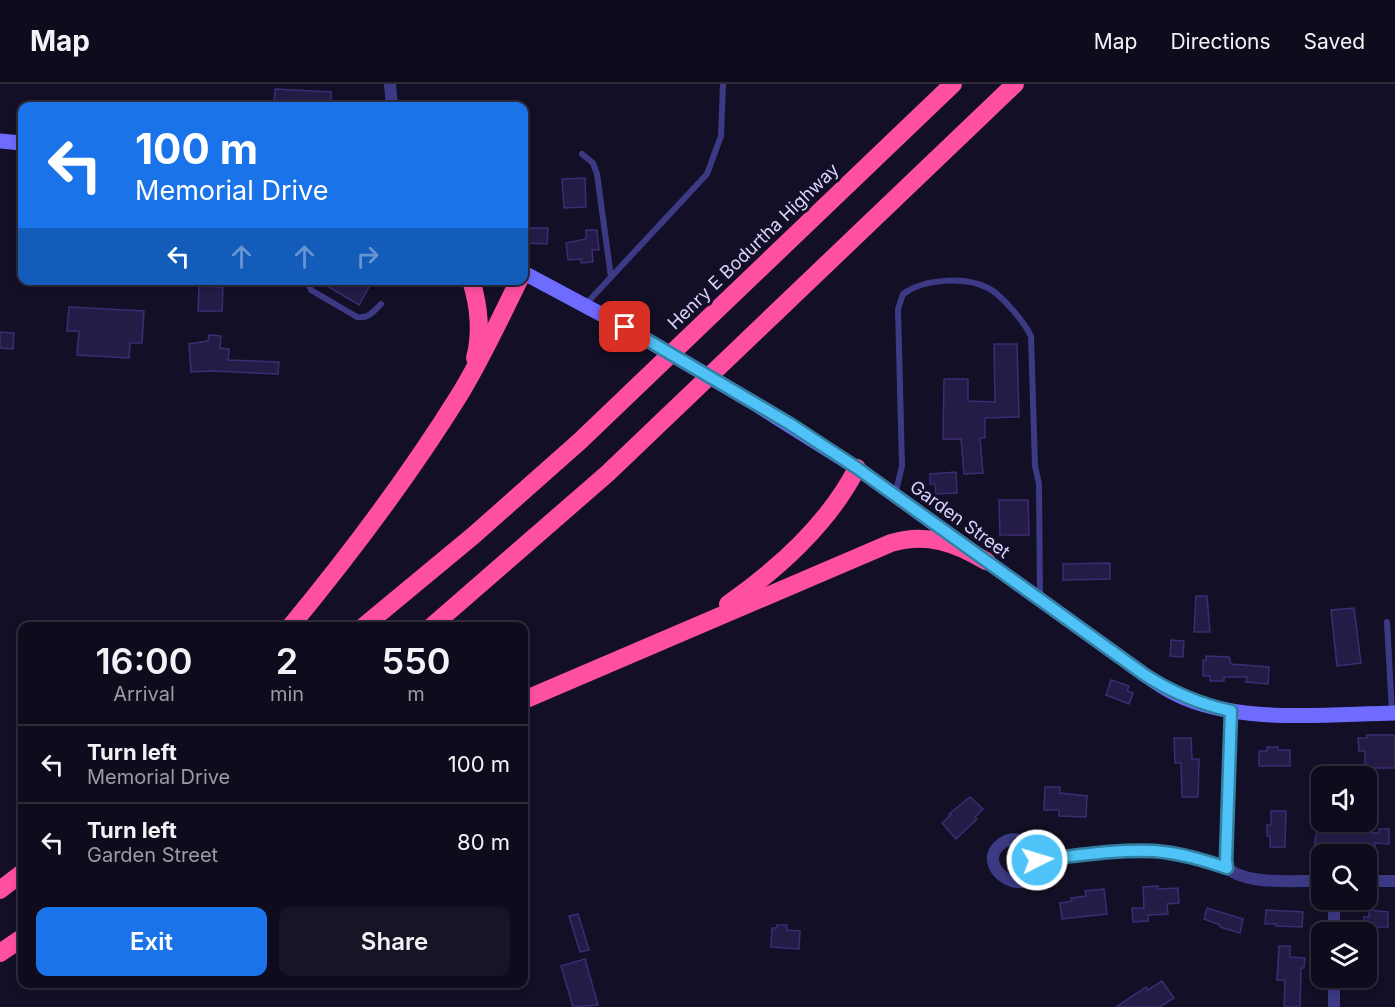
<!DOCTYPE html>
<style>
body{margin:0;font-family:Inter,sans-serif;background:#171425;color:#f1f3f6;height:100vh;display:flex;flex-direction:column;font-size:22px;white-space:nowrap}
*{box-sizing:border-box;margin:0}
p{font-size:20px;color:#9b9ba3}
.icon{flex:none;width:33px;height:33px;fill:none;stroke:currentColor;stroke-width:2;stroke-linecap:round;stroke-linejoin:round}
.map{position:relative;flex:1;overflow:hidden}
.side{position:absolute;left:18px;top:538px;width:510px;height:366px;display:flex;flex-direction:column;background:#0e0b1c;border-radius:12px;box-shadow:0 3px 9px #0003,0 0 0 2px #2e2b3b}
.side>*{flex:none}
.hud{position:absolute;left:18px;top:18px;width:510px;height:183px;border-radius:12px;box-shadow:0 3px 9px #0003,0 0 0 2px #2e2b3b;background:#1a73e8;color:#fff;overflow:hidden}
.buttons{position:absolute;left:1311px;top:682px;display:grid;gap:12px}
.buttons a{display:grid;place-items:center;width:66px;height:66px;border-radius:12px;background:#0e0b1c;box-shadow:0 3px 9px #0003,0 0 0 2px #2e2b3b;font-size:30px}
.pin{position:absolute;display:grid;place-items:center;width:51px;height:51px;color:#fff;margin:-26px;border-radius:12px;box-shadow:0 3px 9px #0006}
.me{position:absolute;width:66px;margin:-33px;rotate:85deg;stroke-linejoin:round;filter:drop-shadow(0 0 4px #0008)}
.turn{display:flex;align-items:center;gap:21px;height:126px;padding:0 18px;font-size:27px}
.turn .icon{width:78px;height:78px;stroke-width:2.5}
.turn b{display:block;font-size:42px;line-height:51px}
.lanes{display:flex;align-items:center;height:57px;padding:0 18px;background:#0003;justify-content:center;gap:30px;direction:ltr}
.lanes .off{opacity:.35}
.eta{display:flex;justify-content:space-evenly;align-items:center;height:102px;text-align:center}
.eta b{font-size:36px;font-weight:600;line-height:42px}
.cta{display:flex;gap:12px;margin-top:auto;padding:12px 18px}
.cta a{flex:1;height:69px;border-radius:12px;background:#1a73e8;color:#fff;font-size:24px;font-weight:600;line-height:69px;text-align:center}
.cta a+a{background:#171425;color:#f1f3f6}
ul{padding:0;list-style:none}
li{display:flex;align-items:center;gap:18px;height:78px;padding:0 18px;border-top:2px solid #2e2b3b}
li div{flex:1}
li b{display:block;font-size:22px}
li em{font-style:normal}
header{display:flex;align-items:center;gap:36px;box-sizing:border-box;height:84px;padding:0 30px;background:#0e0b1c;border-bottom:2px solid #2e2b3b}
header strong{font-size:28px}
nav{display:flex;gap:33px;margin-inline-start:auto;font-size:21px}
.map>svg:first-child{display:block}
.building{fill:#241b47;stroke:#3b2d73;stroke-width:1.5}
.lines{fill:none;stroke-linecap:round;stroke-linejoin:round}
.lane{stroke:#3d3a85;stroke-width:6}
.street{stroke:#3d3a85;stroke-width:12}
.secondary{stroke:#6f6bff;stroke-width:15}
.highway{stroke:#ff4fa3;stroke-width:18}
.secondary-bridge{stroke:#6f6bff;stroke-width:15}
.route-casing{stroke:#337fa1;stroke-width:15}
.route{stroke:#4fc3f7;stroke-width:10}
.labels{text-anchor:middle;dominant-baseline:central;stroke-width:6;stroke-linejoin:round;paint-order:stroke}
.street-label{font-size:18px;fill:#d9d4ff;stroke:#130f26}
</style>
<header>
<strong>Map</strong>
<nav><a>Map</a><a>Directions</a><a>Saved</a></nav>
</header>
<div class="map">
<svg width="1395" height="923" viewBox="0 0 1395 923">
<rect width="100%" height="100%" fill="#130f26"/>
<g class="building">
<polygon points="275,5 331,8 331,22 274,22"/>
<polygon points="585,94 586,123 564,124 562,95"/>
<polygon points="524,144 548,144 547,160 524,159"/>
<polygon points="586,146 597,146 599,166 592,166 593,178 581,179 581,175 568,176 566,159 586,155"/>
<polygon points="317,196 373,196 359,221"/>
<polygon points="199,202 223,203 222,227 198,227"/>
<polygon points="69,223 144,227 142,259 130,259 129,274 77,271 79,247 67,247"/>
<polygon points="0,248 14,249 13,265 0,264"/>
<polygon points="209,251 221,252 220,264 229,265 228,276 279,278 278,290 211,287 191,288 189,260 208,257"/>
<polygon points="994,260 1017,260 1019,333 985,334 985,354 980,354 983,389 964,390 961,355 943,355 944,295 968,295 968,317 995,318"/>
<polygon points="956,388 957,409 936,410 935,400 930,400 930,390"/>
<polygon points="999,416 1028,416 1029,451 1000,451"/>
<polygon points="1110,479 1110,495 1063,496 1063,480"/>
<polygon points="1196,512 1207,512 1210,548 1194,548"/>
<polygon points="1354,524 1361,579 1337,582 1331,526"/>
<polygon points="1171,556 1184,557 1183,573 1170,572"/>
<polygon points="1206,572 1229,573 1231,580 1269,583 1268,600 1246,598 1247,593 1224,593 1224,597 1210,597 1210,592 1203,592 1203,576 1206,576"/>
<polygon points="1111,596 1129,602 1127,607 1133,609 1129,620 1106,611"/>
<polygon points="1367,651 1395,651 1395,684 1365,684 1365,667 1359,667 1358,654 1367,654"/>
<polygon points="1174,654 1191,654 1192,675 1199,675 1198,713 1182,713 1181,679 1175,679"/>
<polygon points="1267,663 1278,663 1278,666 1290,666 1290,682 1259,682 1259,667 1267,667"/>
<polygon points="1045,703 1060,703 1060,709 1087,712 1086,733 1059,732 1059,726 1044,726"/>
<polygon points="970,713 983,725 975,733 977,735 956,755 942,739 951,731 949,730"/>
<polygon points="1271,727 1286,727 1285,763 1270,763 1270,752 1267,752 1267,741 1271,741"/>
<polygon points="1318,740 1329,741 1329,748 1379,749 1379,745 1389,745 1389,760 1375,759 1375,764 1314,764"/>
<polygon points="1158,802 1158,805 1178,804 1179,819 1167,820 1168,830 1148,831 1148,837 1133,838 1132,824 1144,824 1143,803"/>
<polygon points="1104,805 1107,830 1062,835 1060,819 1072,817 1071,814 1086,812 1085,807"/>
<polygon points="1207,824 1243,835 1240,849 1220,843 1220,841 1204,835"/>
<polygon points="1266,826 1303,828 1302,843 1276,842 1276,840 1265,840"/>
<polygon points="1369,826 1388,828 1388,843 1376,843 1376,852 1366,852 1366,849 1364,849 1364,833 1369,833"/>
<polygon points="578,830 589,866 580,868 569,832"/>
<polygon points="777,841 787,841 787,846 800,847 799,865 771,863 772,844 777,844"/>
<polygon points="1279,862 1290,862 1290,873 1305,874 1304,884 1301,884 1300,923 1284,923 1285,896 1277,896"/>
<polygon points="585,875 598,921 573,923 561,882"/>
<polygon points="1162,897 1174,914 1160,923 1116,923 1146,903 1148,906"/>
</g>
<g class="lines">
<g class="lane">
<polyline points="582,70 593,79 597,90 611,193"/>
<path d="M 306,196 L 311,206 L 357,233 C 368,235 373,228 381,220"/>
<polyline points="585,221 707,90 721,52 723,0"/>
<path d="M 895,411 L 902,382 L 898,225 L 903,210 C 923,195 965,192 988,204 C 1002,211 1024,238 1031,252 L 1035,382 L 1039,400 L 1040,514"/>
<polyline points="1387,538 1392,629"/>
</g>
<g class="street">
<polyline points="390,0 392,22"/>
<path d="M 1231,627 L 1226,776 L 1227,784 C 1248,802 1295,796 1322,797"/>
<path d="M 1037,776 L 1031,761 C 1023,756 1013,753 1004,758 C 967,781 1034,825 1037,776 C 1076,772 1115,765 1154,767 C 1180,769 1203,776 1227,784"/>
<polyline points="1366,797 1395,797"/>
<polyline points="1334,816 1334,849"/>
<polyline points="1334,894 1334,923"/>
</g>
<g class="secondary">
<polyline points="0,57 22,59"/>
<polyline points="524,189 625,243"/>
<path d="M 754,319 L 857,384 L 1145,591 C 1155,598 1165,605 1176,610 C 1239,641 1327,630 1395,629"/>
</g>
<g class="highway">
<path d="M 471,196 C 479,222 482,248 475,274"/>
<path d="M 728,520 C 778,485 829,439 857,384"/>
<path d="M 290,543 C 351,469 409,392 460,310 C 482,274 500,235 519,196"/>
<polyline points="363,543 474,451 580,357 953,0"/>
<polyline points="431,543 608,389 1015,0"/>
<path d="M 524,616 L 891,459 C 926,448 956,459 986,477"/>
<polyline points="0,806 22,789"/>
<polyline points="0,869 22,854"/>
</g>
<polyline class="secondary-bridge" points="625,243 754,319"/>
</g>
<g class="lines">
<defs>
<path id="route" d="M 625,243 L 790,340 L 857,384 L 1145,591 C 1173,609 1199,620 1231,627 L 1226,776 L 1227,784 C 1203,776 1180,769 1154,767 C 1115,765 1076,772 1037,776"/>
</defs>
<use href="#route" class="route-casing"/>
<use href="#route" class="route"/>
</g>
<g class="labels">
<g class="street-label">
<text transform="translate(753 162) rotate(-44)">Henry E Bodurtha Highway</text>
<text transform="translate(960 435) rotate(36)">Garden Street</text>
</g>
</g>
</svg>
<div class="buttons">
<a><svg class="icon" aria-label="sound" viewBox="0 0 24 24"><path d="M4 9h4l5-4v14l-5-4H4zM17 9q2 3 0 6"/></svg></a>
<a><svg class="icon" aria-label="search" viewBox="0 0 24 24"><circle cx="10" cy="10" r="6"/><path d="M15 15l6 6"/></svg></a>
<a><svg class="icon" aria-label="layers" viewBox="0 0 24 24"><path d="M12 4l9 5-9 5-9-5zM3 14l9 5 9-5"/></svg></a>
</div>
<div class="pin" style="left:625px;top:243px;background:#d93025"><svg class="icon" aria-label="arrive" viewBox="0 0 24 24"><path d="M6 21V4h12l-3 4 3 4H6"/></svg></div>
<svg class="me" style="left:1037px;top:776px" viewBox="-20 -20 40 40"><circle r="17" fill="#4fc3f7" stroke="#fff" stroke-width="3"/><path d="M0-11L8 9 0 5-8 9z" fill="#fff"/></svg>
<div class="hud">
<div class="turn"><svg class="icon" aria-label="left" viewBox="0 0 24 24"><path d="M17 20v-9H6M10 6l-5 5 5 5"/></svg><div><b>100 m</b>Memorial Drive</div></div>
<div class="lanes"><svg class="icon" aria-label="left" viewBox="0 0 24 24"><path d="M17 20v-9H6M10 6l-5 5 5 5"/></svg><svg class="icon off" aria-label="ahead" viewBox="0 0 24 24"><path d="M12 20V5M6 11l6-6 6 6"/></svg><svg class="icon off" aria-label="ahead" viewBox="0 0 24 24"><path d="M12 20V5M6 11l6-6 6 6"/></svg><svg class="icon off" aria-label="right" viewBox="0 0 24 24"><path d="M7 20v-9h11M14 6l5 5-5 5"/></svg></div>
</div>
<section class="side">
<div class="eta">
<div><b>16:00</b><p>Arrival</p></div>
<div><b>2</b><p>min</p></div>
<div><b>550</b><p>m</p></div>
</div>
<ul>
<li><svg class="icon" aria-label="left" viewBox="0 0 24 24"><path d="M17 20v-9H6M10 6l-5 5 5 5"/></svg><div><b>Turn left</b><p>Memorial Drive</p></div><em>100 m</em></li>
<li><svg class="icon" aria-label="left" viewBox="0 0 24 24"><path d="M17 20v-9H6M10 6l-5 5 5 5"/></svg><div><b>Turn left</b><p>Garden Street</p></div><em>80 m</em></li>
</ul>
<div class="cta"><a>Exit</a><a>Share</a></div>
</section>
</div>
